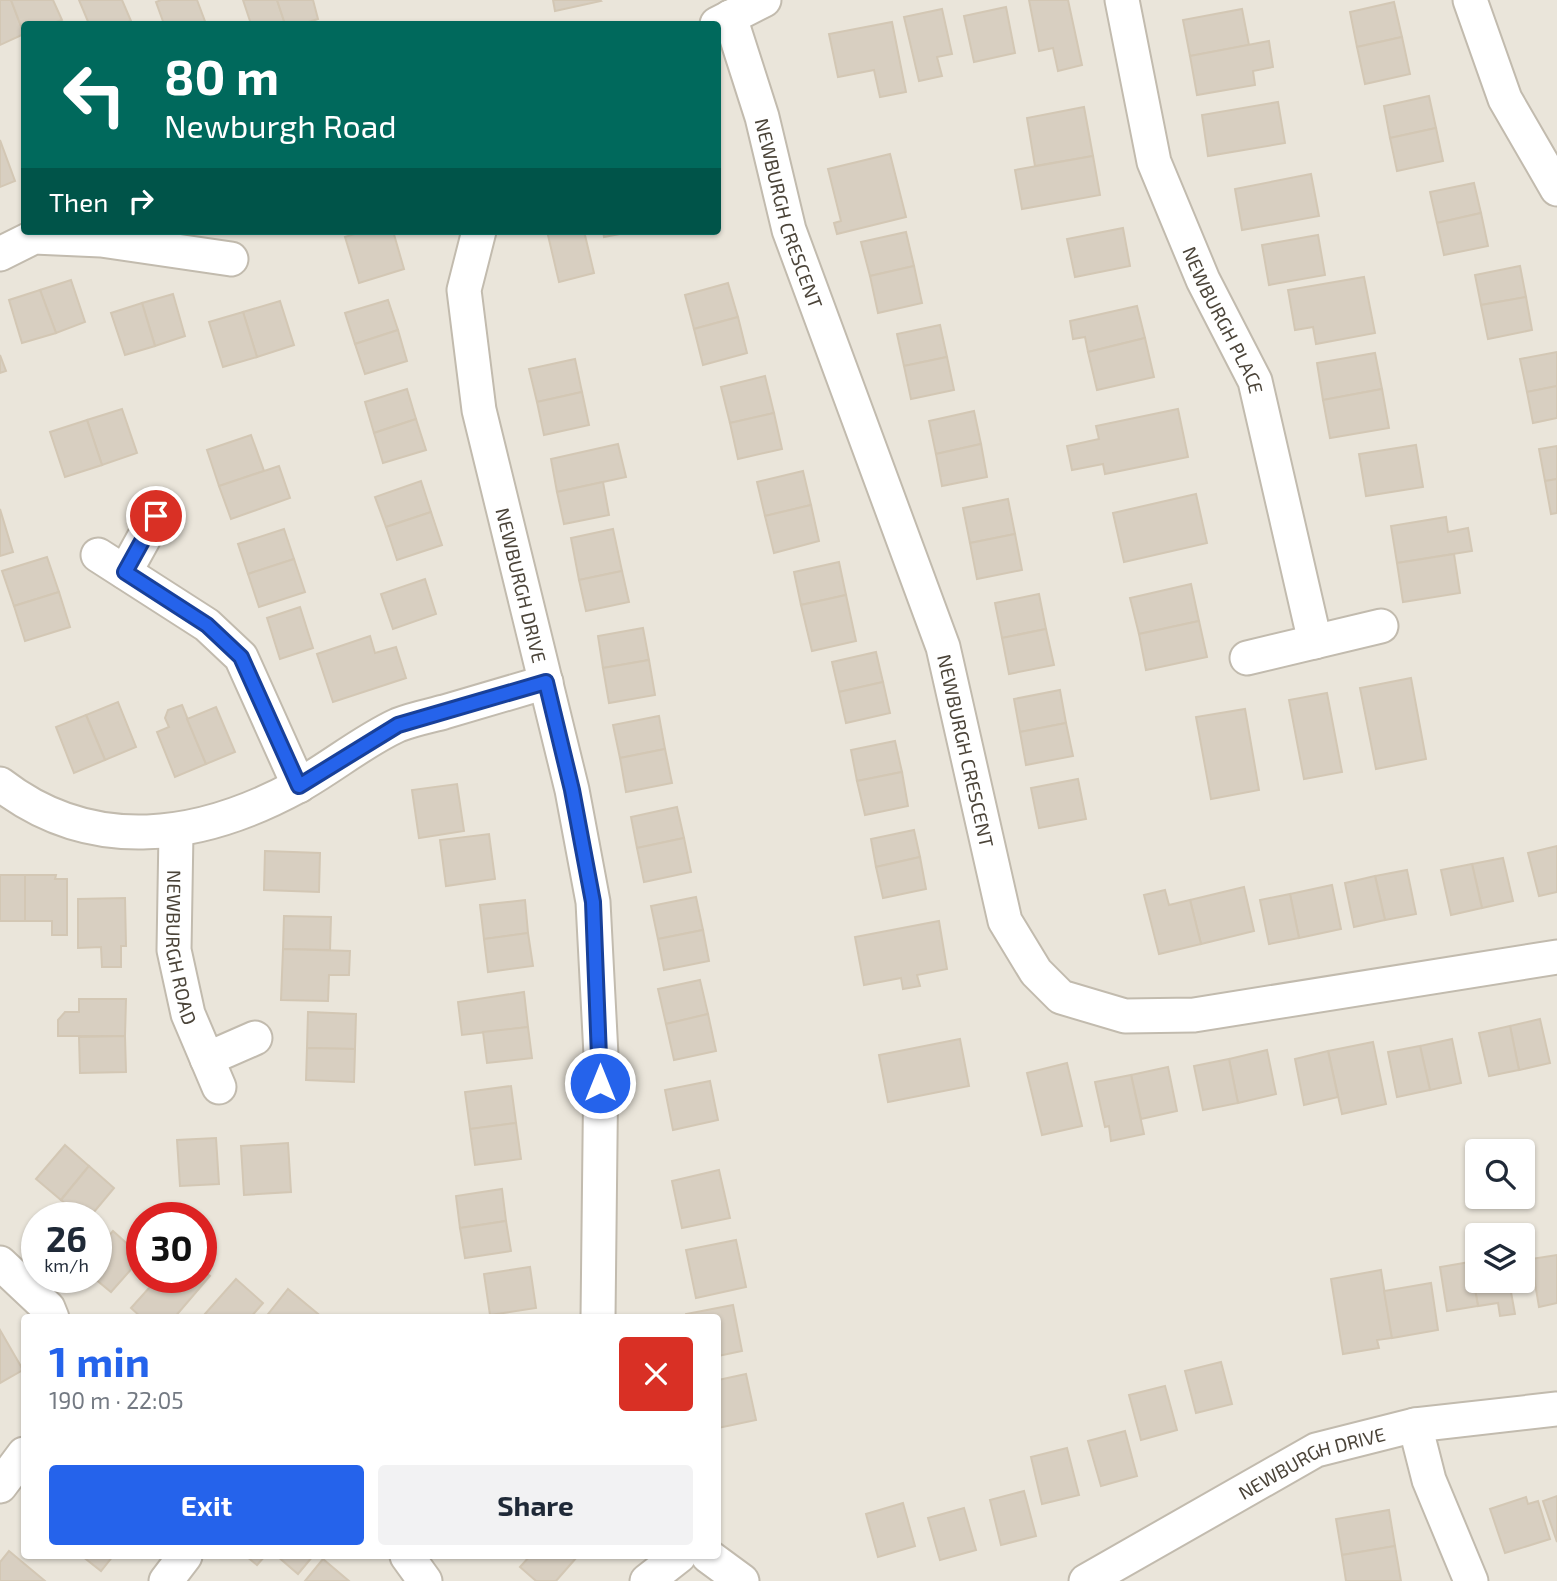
<!DOCTYPE html>
<meta charset="utf-8">
<style>
body{margin:0;font-family:"Exo 2",sans-serif;background:#f2f2f3;color:#1f2937;height:100vh;display:flex;flex-direction:column;font-size:26px;white-space:nowrap}
*{box-sizing:border-box;margin:0}
p{font-size:23px;color:#747a83}
.icon{flex:none;width:38px;height:38px;fill:none;stroke:currentColor;stroke-width:2;stroke-linecap:round;stroke-linejoin:round}
.map{position:relative;flex:1;overflow:hidden}
.side{position:absolute;left:21px;top:1314px;width:700px;height:245px;display:flex;flex-direction:column;background:#fff;border-radius:7px;box-shadow:0 2px 5px #0004}
.side>*{flex:none}
.top-card{position:absolute;left:21px;top:21px;width:700px;height:214px;border-radius:7px;box-shadow:0 2px 5px #0004;background:#00695c;color:#fff;overflow:hidden}
.buttons{position:absolute;left:1465px;top:1139px;display:grid;gap:14px}
.buttons a{display:grid;place-items:center;width:70px;height:70px;border-radius:7px;background:#fff;box-shadow:0 2px 5px #0004;font-size:35px}
.speed{position:absolute;left:21px;top:1202px;display:flex;gap:14px;font-size:35px;font-weight:700;text-align:center}
.speed>*{display:grid;place-content:center;width:91px;height:91px;border-radius:50%;background:#fff;box-shadow:0 2px 5px #0004;line-height:1}
.speed small{font-size:18px;font-weight:400}
.speed .limit{border:10px solid #d22;background:#fff;color:#111}
.pin{position:absolute;display:grid;place-items:center;width:60px;height:60px;color:#fff;margin:-30px;border:4px solid #fff;border-radius:50%;box-shadow:0 2px 7px #0007}
.me{position:absolute;width:77px;margin:-38px;rotate:0deg;stroke-linejoin:round;filter:drop-shadow(0 0 5px #0008)}
.turn{display:flex;align-items:center;gap:24px;height:147px;padding:0 28px;font-size:32px}
.turn .icon{width:91px;height:91px;stroke-width:2.5}
.turn b{display:block;font-size:49px;line-height:60px}
.then{display:flex;align-items:center;height:66px;padding:0 28px;background:#0003;gap:14px;font-size:26px}
.round{display:grid;place-items:center;flex:none;width:74px;height:74px;border-radius:7px;background:#f2f2f3}
.head{display:flex;align-items:center;justify-content:space-between;height:119px;padding:0 28px}
h1{font-size:42px;font-weight:700;line-height:52px;color:#2563eb}
.action{display:flex;gap:14px;margin-top:auto;padding:14px 28px}
.action a{flex:1;height:80px;border-radius:7px;background:#2563eb;color:#fff;font-size:28px;font-weight:700;line-height:80px;text-align:center}
.action a+a{background:#f2f2f3;color:#1f2937}
.map>svg:first-child{display:block}
.residential{fill:#eae5da;fill-rule:evenodd}
.building{fill:#d8cfc1;stroke:#d3c7b4;stroke-width:2}
.lines{fill:none;stroke-linecap:round;stroke-linejoin:round}
.street-casing{stroke:#c2bbae;stroke-width:37}
.street{stroke:#fff;stroke-width:33}
.route-casing{stroke:#184099;stroke-width:18}
.route{stroke:#2563eb;stroke-width:12}
.labels{text-anchor:middle;dominant-baseline:central;stroke-width:5;stroke-linejoin:round;paint-order:stroke}
.street-label{font-size:19px;fill:#4b4439;stroke:#fff}
</style>
<div class="map">
<svg width="1557" height="1581" viewBox="0 0 1557 1581">
<rect width="100%" height="100%" fill="#f6f3ec"/>
<path class="residential" d="M 0,0 L 1557,0 L 1557,1581 L 0,1581 ZM 24,24 L 718,24 L 718,231 L 24,231 ZM 1477,1152 L 1522,1152 L 1522,1197 L 1477,1197 ZM 37,1218 L 96,1218 L 96,1278 L 37,1278 ZM 142,1218 L 201,1218 L 201,1278 L 142,1278 ZM 1477,1236 L 1522,1236 L 1522,1281 L 1477,1281 ZM 24,1318 L 718,1318 L 718,1556 L 24,1556 Z"/>
<g class="building">
<polygon points="0,0 11,0 24,34 0,45"/>
<polygon points="11,0 53,0 62,20 51,24 24,24 24,34"/>
<polygon points="79,0 122,0 131,21 122,24 89,24"/>
<polygon points="161,0 197,0 206,24 164,24 156,2"/>
<polygon points="243,0 277,0 285,24 251,24"/>
<polygon points="277,0 313,0 318,19 302,24 285,24"/>
<polygon points="553,0 600,0 601,1 555,11"/>
<polygon points="1029,0 1068,0 1082,65 1058,71 1053,48 1039,51"/>
<polygon points="1394,2 1402,37 1357,47 1350,12"/>
<polygon points="1006,7 1015,53 974,62 964,16"/>
<polygon points="942,9 952,54 937,57 942,76 919,81 904,17"/>
<polygon points="1242,9 1249,45 1190,56 1183,20"/>
<polygon points="892,22 906,92 880,97 874,70 838,77 829,34"/>
<polygon points="1402,37 1410,74 1365,84 1357,47"/>
<polygon points="1269,41 1273,67 1253,71 1255,85 1197,95 1190,56"/>
<polygon points="1429,96 1436,128 1390,138 1384,106"/>
<polygon points="1278,102 1285,143 1208,156 1202,115"/>
<polygon points="1084,107 1093,156 1035,166 1027,118"/>
<polygon points="1436,128 1443,161 1397,171 1390,138"/>
<polygon points="0,140 15,181 0,187"/>
<polygon points="890,154 906,217 837,234 834,223 841,221 828,169"/>
<polygon points="1093,156 1100,195 1022,209 1015,170"/>
<polygon points="1311,174 1319,216 1242,230 1235,189"/>
<polygon points="1474,183 1481,213 1437,223 1430,192"/>
<polygon points="1481,213 1488,246 1444,255 1437,223"/>
<polygon points="1123,228 1130,266 1075,277 1067,239"/>
<polygon points="364,231 393,231 404,269 359,283 345,237"/>
<polygon points="547,231 584,231 594,273 559,282"/>
<polygon points="603,231 635,231 604,237"/>
<polygon points="906,232 914,266 870,276 861,242"/>
<polygon points="1318,235 1325,275 1269,285 1262,245"/>
<polygon points="914,266 922,303 878,313 870,276"/>
<polygon points="1520,266 1526,297 1481,305 1475,275"/>
<polygon points="1364,277 1375,333 1316,344 1313,327 1295,330 1288,290"/>
<polygon points="71,280 85,322 56,333 40,290"/>
<polygon points="728,283 738,317 694,329 685,295"/>
<polygon points="40,290 56,333 22,343 9,300"/>
<polygon points="173,294 185,336 155,346 142,303"/>
<polygon points="1526,297 1532,330 1488,339 1481,305"/>
<polygon points="388,300 398,330 355,344 345,313"/>
<polygon points="280,301 294,345 257,357 243,312"/>
<polygon points="142,303 155,346 125,355 111,313"/>
<polygon points="1137,306 1145,338 1088,352 1085,337 1073,339 1070,321"/>
<polygon points="243,312 257,357 223,367 209,322"/>
<polygon points="738,317 747,353 703,365 694,329"/>
<polygon points="940,325 947,357 904,366 897,334"/>
<polygon points="398,330 407,361 365,374 355,344"/>
<polygon points="1145,338 1154,377 1097,390 1088,352"/>
<polygon points="1557,352 1557,386 1527,392 1520,359"/>
<polygon points="1375,353 1382,389 1323,400 1317,363"/>
<polygon points="0,355 6,371 0,373"/>
<polygon points="947,357 954,390 911,399 904,366"/>
<polygon points="575,359 582,392 537,402 529,369"/>
<polygon points="765,376 774,413 730,423 721,387"/>
<polygon points="1557,386 1557,418 1533,423 1527,392"/>
<polygon points="407,389 416,419 374,433 365,402"/>
<polygon points="1382,389 1389,428 1330,438 1323,400"/>
<polygon points="582,392 589,425 544,435 537,402"/>
<polygon points="122,409 137,453 102,465 87,420"/>
<polygon points="1178,409 1188,457 1105,474 1103,464 1072,470 1067,446 1099,439 1096,426"/>
<polygon points="974,411 981,444 936,454 929,421"/>
<polygon points="774,413 782,449 738,459 730,423"/>
<polygon points="416,419 426,450 383,463 374,433"/>
<polygon points="87,420 102,465 65,477 50,432"/>
<polygon points="251,435 264,471 219,486 207,450"/>
<polygon points="618,444 626,477 557,492 551,459"/>
<polygon points="981,444 987,477 942,486 936,454"/>
<polygon points="1416,445 1423,487 1366,496 1359,454"/>
<polygon points="1557,446 1557,479 1545,481 1539,449"/>
<polygon points="279,466 290,498 231,519 219,486"/>
<polygon points="803,471 811,505 765,516 757,482"/>
<polygon points="1557,479 1557,513 1551,514 1545,481"/>
<polygon points="421,481 431,512 386,527 375,497"/>
<polygon points="603,482 609,515 564,524 557,492"/>
<polygon points="1196,494 1207,543 1124,562 1113,513"/>
<polygon points="1008,499 1015,534 970,543 963,508"/>
<polygon points="811,505 819,541 774,553 765,516"/>
<polygon points="0,509 13,552 0,556"/>
<polygon points="431,512 442,545 397,560 386,527"/>
<polygon points="1446,517 1448,532 1468,528 1472,551 1397,563 1391,526"/>
<polygon points="284,529 294,559 248,574 238,544"/>
<polygon points="613,529 622,571 579,580 571,538"/>
<polygon points="1015,534 1022,570 977,579 970,543"/>
<polygon points="1454,554 1460,593 1403,602 1397,563"/>
<polygon points="47,557 59,592 14,606 2,571"/>
<polygon points="294,559 305,592 259,607 248,574"/>
<polygon points="839,562 846,595 801,605 794,572"/>
<polygon points="622,571 629,602 586,611 579,580"/>
<polygon points="425,579 436,614 393,629 381,594"/>
<polygon points="1191,584 1199,621 1139,634 1130,598"/>
<polygon points="59,592 70,627 25,641 14,606"/>
<polygon points="1039,594 1046,629 1002,638 995,603"/>
<polygon points="846,595 856,641 812,651 801,605"/>
<polygon points="300,607 313,648 280,659 267,618"/>
<polygon points="1199,621 1207,657 1146,670 1139,634"/>
<polygon points="643,628 649,660 603,668 598,636"/>
<polygon points="1046,629 1054,665 1009,674 1002,638"/>
<polygon points="370,636 375,653 396,647 406,678 333,702 317,654"/>
<polygon points="876,652 883,682 839,692 832,662"/>
<polygon points="649,660 655,695 609,703 603,668"/>
<polygon points="1411,678 1426,759 1376,769 1360,688"/>
<polygon points="883,682 890,713 846,723 839,692"/>
<polygon points="1060,690 1066,723 1020,732 1014,699"/>
<polygon points="1327,693 1342,772 1304,779 1289,700"/>
<polygon points="118,702 136,747 105,760 86,715"/>
<polygon points="182,705 206,764 175,777 157,732 169,727 165,718 168,710"/>
<polygon points="216,707 235,752 206,764 187,719"/>
<polygon points="1245,709 1259,790 1211,799 1196,717"/>
<polygon points="86,715 105,760 74,773 56,727"/>
<polygon points="659,716 665,749 620,758 613,725"/>
<polygon points="1066,723 1073,756 1026,765 1020,732"/>
<polygon points="895,741 902,772 857,781 851,750"/>
<polygon points="665,749 672,783 626,792 620,758"/>
<polygon points="902,772 908,806 865,815 857,781"/>
<polygon points="1078,779 1086,819 1039,828 1031,788"/>
<polygon points="457,784 464,831 419,838 412,790"/>
<polygon points="677,807 684,838 637,848 631,817"/>
<polygon points="914,830 920,857 876,867 871,839"/>
<polygon points="489,834 495,879 446,886 440,840"/>
<polygon points="684,838 691,872 644,882 637,848"/>
<polygon points="1557,846 1557,892 1539,896 1528,853"/>
<polygon points="265,851 320,853 319,892 264,890"/>
<polygon points="920,857 926,889 883,898 876,867"/>
<polygon points="1503,858 1513,901 1482,908 1472,864"/>
<polygon points="1472,864 1482,908 1451,915 1441,870"/>
<polygon points="1407,870 1416,914 1385,920 1375,876"/>
<rect x="0" y="875" width="25" height="46"/>
<polygon points="25,875 56,875 55,879 67,879 67,935 52,935 52,921 25,921"/>
<polygon points="1375,876 1385,920 1354,927 1345,883"/>
<polygon points="1332,885 1341,929 1299,938 1290,894"/>
<polygon points="1244,887 1254,931 1201,944 1190,900"/>
<polygon points="1165,890 1169,905 1190,900 1201,944 1159,954 1144,895"/>
<polygon points="1290,894 1299,938 1269,944 1260,900"/>
<polygon points="696,897 703,930 658,939 651,906"/>
<polygon points="125,898 126,946 121,946 121,967 102,967 101,947 78,948 78,899"/>
<polygon points="525,900 528,933 484,939 480,905"/>
<polygon points="284,916 331,917 330,950 283,949"/>
<polygon points="939,921 947,969 917,975 920,986 903,989 901,978 864,985 855,937"/>
<polygon points="703,930 709,961 664,970 658,939"/>
<polygon points="528,933 533,966 488,972 484,939"/>
<polygon points="283,949 350,951 349,975 329,975 328,1001 281,1000"/>
<polygon points="700,980 708,1014 666,1024 658,989"/>
<polygon points="524,992 528,1027 462,1035 458,1002"/>
<polygon points="79,999 126,999 125,1036 58,1036 58,1020 65,1012 79,1012"/>
<polygon points="308,1012 356,1014 355,1049 307,1048"/>
<polygon points="708,1014 716,1051 674,1060 666,1024"/>
<polygon points="1540,1019 1550,1063 1519,1070 1510,1026"/>
<polygon points="1510,1026 1519,1070 1489,1076 1479,1033"/>
<polygon points="528,1027 532,1058 487,1063 483,1032"/>
<polygon points="125,1036 126,1072 80,1073 79,1037"/>
<polygon points="960,1039 969,1086 888,1102 879,1055"/>
<polygon points="1452,1039 1461,1083 1430,1090 1420,1046"/>
<polygon points="1373,1042 1386,1104 1342,1114 1328,1051"/>
<polygon points="1420,1046 1430,1090 1397,1097 1388,1052"/>
<polygon points="307,1048 355,1049 354,1082 306,1080"/>
<polygon points="1267,1050 1276,1094 1238,1103 1229,1059"/>
<polygon points="1328,1051 1338,1097 1304,1105 1295,1059"/>
<polygon points="1229,1059 1238,1103 1203,1110 1194,1066"/>
<polygon points="1067,1063 1082,1126 1042,1135 1027,1073"/>
<polygon points="1168,1067 1177,1111 1141,1119 1131,1075"/>
<polygon points="1131,1075 1144,1134 1111,1141 1109,1126 1105,1127 1095,1082"/>
<polygon points="710,1081 718,1120 673,1130 665,1090"/>
<polygon points="511,1086 516,1123 470,1129 465,1092"/>
<polygon points="516,1123 521,1159 475,1165 470,1129"/>
<polygon points="216,1138 219,1184 180,1186 177,1140"/>
<polygon points="288,1143 291,1192 244,1195 241,1146"/>
<polygon points="65,1145 89,1166 61,1200 36,1179"/>
<polygon points="89,1166 114,1188 89,1218 82,1218 61,1200"/>
<polygon points="719,1170 730,1218 682,1228 672,1181"/>
<polygon points="502,1189 506,1221 460,1228 456,1196"/>
<polygon points="506,1221 511,1251 465,1258 460,1228"/>
<polygon points="113,1231 142,1257 111,1292 94,1278 96,1250"/>
<polygon points="736,1240 746,1287 696,1298 686,1250"/>
<polygon points="1557,1255 1557,1303 1539,1307 1531,1259"/>
<polygon points="1477,1261 1477,1281 1509,1281 1515,1314 1500,1316 1498,1303 1478,1306 1470,1262"/>
<polygon points="1470,1262 1478,1306 1447,1311 1440,1267"/>
<polygon points="530,1267 536,1308 490,1315 484,1274"/>
<polygon points="201,1269 210,1276 174,1318 142,1318 131,1308 158,1278 201,1278"/>
<polygon points="1381,1270 1392,1338 1377,1340 1379,1348 1343,1354 1331,1279"/>
<polygon points="236,1279 263,1303 250,1318 210,1318 205,1314"/>
<polygon points="1431,1283 1438,1330 1392,1338 1384,1291"/>
<polygon points="288,1289 323,1318 265,1318"/>
<polygon points="733,1305 742,1351 718,1356 718,1318 686,1318 686,1314"/>
<polygon points="0,1330 23,1370 0,1383"/>
<polygon points="1221,1362 1232,1404 1196,1413 1185,1371"/>
<polygon points="746,1374 756,1420 718,1428 718,1380"/>
<polygon points="1165,1386 1177,1430 1141,1440 1129,1395"/>
<polygon points="1125,1431 1137,1476 1101,1486 1088,1441"/>
<polygon points="1067,1448 1079,1495 1042,1504 1031,1457"/>
<polygon points="1024,1491 1036,1536 1001,1545 990,1500"/>
<polygon points="1557,1496 1557,1542 1543,1501"/>
<polygon points="1526,1497 1528,1504 1538,1501 1550,1539 1505,1553 1490,1509"/>
<polygon points="903,1503 915,1546 878,1557 866,1514"/>
<polygon points="964,1508 976,1550 940,1560 928,1518"/>
<polygon points="1389,1510 1395,1546 1342,1555 1336,1519"/>
<polygon points="1395,1546 1401,1581 1346,1581 1342,1555"/>
<polygon points="9,1551 45,1581 0,1581 0,1562"/>
<polygon points="82,1556 113,1556 101,1571"/>
<polygon points="246,1556 265,1556 257,1565"/>
<polygon points="277,1556 313,1556 298,1574"/>
<polygon points="530,1556 576,1556 577,1557 556,1581 536,1581 520,1567"/>
<polygon points="323,1559 349,1581 305,1581"/>
</g>
<g class="lines">
<defs>
<g id="street">
<path id="s1" d="M 1122,0 L 1154,162 L 1203,280 L 1255,381 L 1315,642"/>
<polyline points="1470,0 1505,99 1557,189"/>
<path id="s2" d="M 730,17 L 762,117 L 789,230 L 943,647 L 1005,921 L 1036,972 L 1061,997 L 1125,1016 L 1194,1015 L 1557,957"/>
<polyline points="717,24 764,0"/>
<path id="s3" d="M 479,231 L 464,290 L 479,410 L 572,790 L 593,902 L 601,1055 L 598,1318"/>
<polyline points="0,254 34,237 101,240 231,259"/>
<polyline points="98,555 207,625 241,657 299,786"/>
<polyline points="125,572 156,516"/>
<polyline points="1247,658 1381,626"/>
<path d="M 0,784 C 93,856 201,839 298,786 C 332,767 363,741 398,725 C 413,719 429,716 444,712 C 478,702 512,692 546,682"/>
<path id="s4" d="M 176,832 L 174,950 L 188,1014 L 219,1087"/>
<polyline points="207,1059 255,1038"/>
<polyline points="0,1263 48,1308 52,1318"/>
<polyline points="1415,1425 1429,1480 1471,1581"/>
<polyline points="0,1486 24,1454"/>
<polyline points="407,1556 425,1581"/>
<polyline points="708,1556 742,1581"/>
<polyline points="166,1581 185,1556"/>
<polyline points="647,1581 679,1556"/>
<path id="s5" d="M 1086,1581 L 1316,1450 L 1415,1425 L 1557,1409"/>
</g>
</defs>
<use href="#street" class="street-casing"/>
<use href="#street" class="street"/>
</g>
<g class="lines">
<defs>
<polyline id="route" points="156,516 125,572 207,625 241,657 299,786 398,725 546,682 572,790 593,902 600,1083"/>
</defs>
<use href="#route" class="route-casing"/>
<use href="#route" class="route"/>
</g>
<g class="labels">
<g class="street-label">
<text stroke="none"><textPath href="#s2" startOffset="205">NEWBURGH CRESCENT</textPath></text>
<text stroke="none"><textPath href="#s1" startOffset="338">NEWBURGH PLACE</textPath></text>
<text stroke="none"><textPath href="#s3" startOffset="362">NEWBURGH DRIVE</textPath></text>
<text stroke="none"><textPath href="#s2" startOffset="772">NEWBURGH CRESCENT</textPath></text>
<text stroke="none"><textPath href="#s4" startOffset="116">NEWBURGH ROAD</textPath></text>
<text stroke="none"><textPath href="#s5" startOffset="256">NEWBURGH DRIVE</textPath></text>
</g>
</g>
</svg>
<div class="buttons">
<a><svg class="icon" aria-label="search" viewBox="0 0 24 24"><circle cx="10" cy="10" r="6"/><path d="M15 15l6 6"/></svg></a>
<a><svg class="icon" aria-label="layers" viewBox="0 0 24 24"><path d="M12 4l9 5-9 5-9-5zM3 14l9 5 9-5"/></svg></a>
</div>
<div class="speed"><div>26<small>km/h</small></div><div class="limit">30</div></div>
<div class="pin" style="left:156px;top:516px;background:#d93025"><svg class="icon" aria-label="arrive" viewBox="0 0 24 24"><path d="M6 21V4h12l-3 4 3 4H6"/></svg></div>
<svg class="me" style="left:600px;top:1083px" viewBox="-20 -20 40 40"><circle r="17" fill="#2563eb" stroke="#fff" stroke-width="3"/><path d="M0-11L8 9 0 5-8 9z" fill="#fff"/></svg>
<div class="top-card">
<div class="turn"><svg class="icon" aria-label="left" viewBox="0 0 24 24"><path d="M17 20v-9H6M10 6l-5 5 5 5"/></svg><div><b>80 m</b>Newburgh Road</div></div>
<div class="then">Then<svg class="icon" aria-label="right" viewBox="0 0 24 24"><path d="M7 20v-9h11M14 6l5 5-5 5"/></svg></div>
</div>
<section class="side">
<div class="head"><div><h1>1 min</h1><p>190 m · 22:05</p></div><a class="round" style="background:#d93025;color:#fff"><svg class="icon" aria-label="close" viewBox="0 0 24 24"><path d="M6 6l12 12M18 6L6 18"/></svg></a></div>
<div class="action"><a>Exit</a><a>Share</a></div>
</section>
</div>
